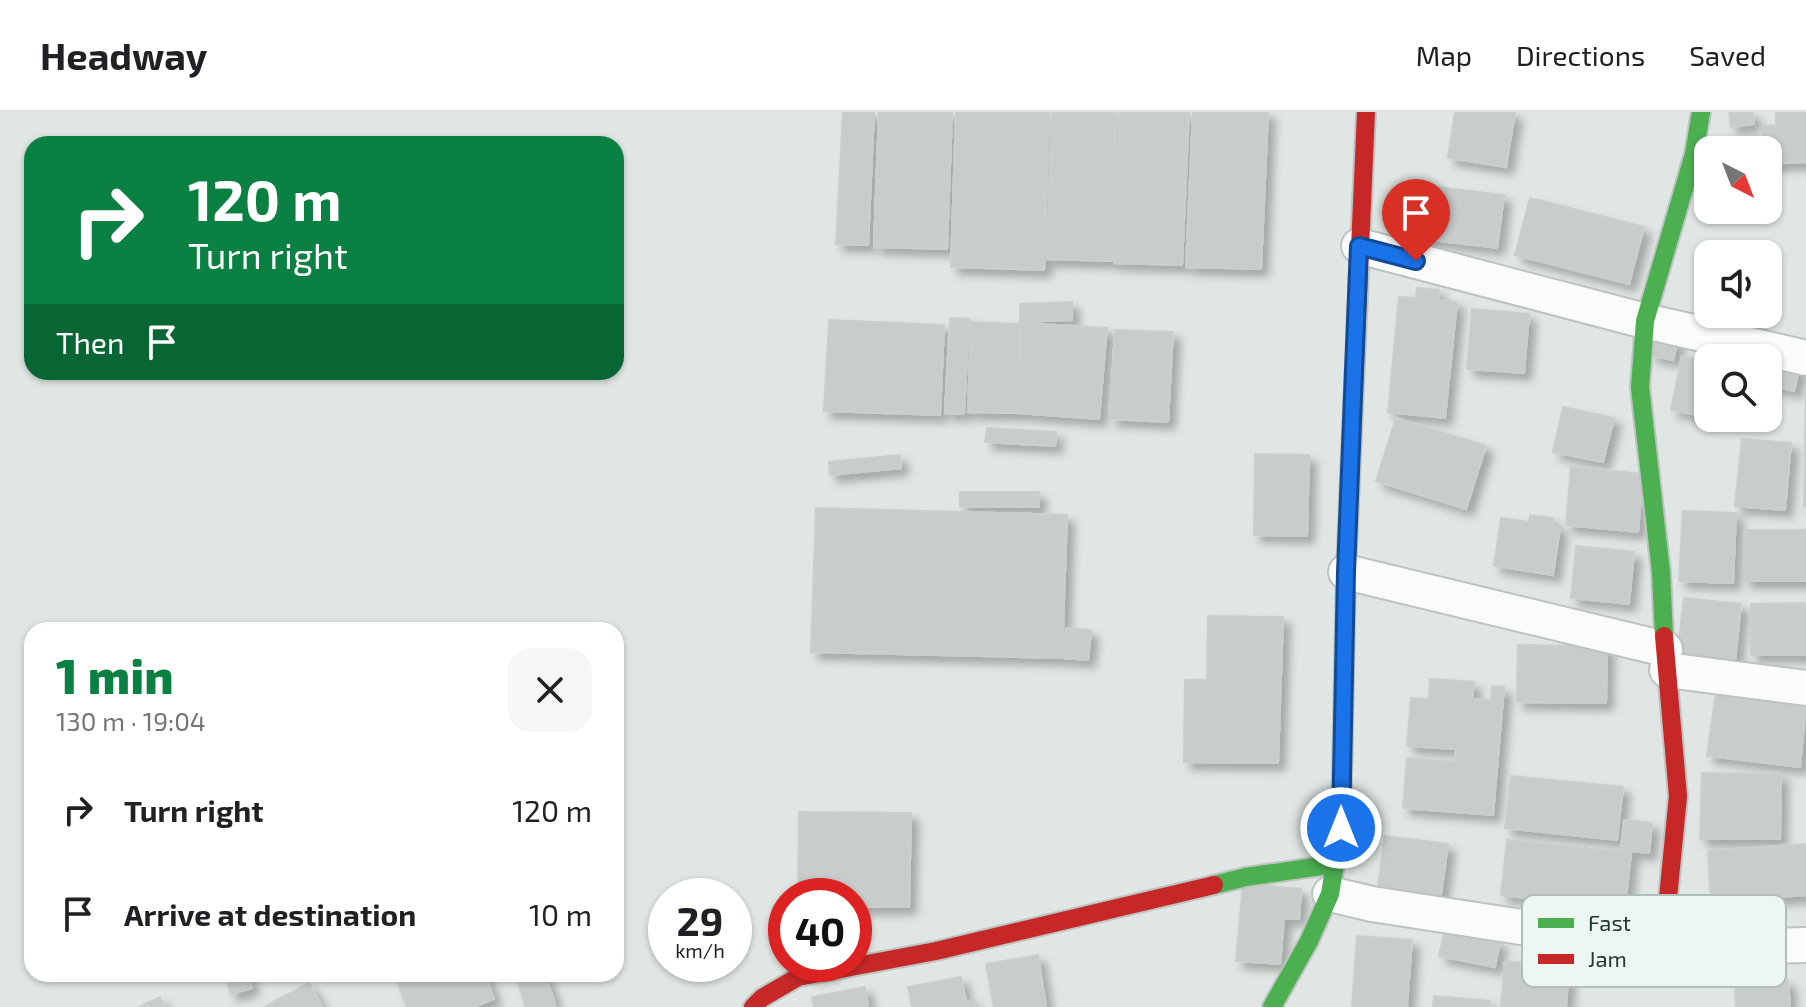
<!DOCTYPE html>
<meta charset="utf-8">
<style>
body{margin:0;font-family:"Exo 2",sans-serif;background:#f6f6f6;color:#202124;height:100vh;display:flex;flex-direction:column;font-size:30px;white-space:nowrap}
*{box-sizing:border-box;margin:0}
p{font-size:26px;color:#757577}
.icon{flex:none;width:44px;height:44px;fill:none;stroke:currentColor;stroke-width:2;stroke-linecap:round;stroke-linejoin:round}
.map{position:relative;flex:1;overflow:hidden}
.details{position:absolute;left:24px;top:510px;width:600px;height:360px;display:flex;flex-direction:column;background:#fff;border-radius:24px;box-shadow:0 2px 6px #0004}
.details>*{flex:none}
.hud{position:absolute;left:24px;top:24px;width:600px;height:244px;border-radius:24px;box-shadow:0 2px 6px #0004;background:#0b8043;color:#fff;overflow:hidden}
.needle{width:52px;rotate:138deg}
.tools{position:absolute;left:1694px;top:24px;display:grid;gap:16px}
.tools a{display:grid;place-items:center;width:88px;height:88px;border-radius:16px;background:#fff;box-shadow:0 2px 6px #0004;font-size:40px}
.speed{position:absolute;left:648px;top:766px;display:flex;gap:16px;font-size:40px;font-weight:700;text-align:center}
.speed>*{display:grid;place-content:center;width:104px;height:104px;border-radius:50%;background:#fff;box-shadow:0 2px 6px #0004;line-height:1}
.speed small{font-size:20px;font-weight:400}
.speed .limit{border:12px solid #d22;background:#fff;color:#111}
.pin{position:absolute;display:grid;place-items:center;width:68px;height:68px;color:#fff;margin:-82px -34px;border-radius:50% 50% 50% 0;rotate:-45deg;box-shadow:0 0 8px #0007}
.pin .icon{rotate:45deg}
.me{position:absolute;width:88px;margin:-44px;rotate:0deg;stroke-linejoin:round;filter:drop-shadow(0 0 6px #0008)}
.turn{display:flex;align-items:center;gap:28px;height:168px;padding:0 32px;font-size:36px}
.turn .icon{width:104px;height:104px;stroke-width:2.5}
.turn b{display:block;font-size:56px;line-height:68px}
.then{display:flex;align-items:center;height:76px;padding:0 32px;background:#0003;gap:16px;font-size:30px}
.round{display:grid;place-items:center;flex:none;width:84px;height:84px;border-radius:24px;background:#f6f6f6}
.headline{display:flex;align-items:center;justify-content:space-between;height:136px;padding:0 32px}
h1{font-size:48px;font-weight:800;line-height:60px;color:#0b8043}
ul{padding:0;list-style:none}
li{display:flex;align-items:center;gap:24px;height:104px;padding:0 32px}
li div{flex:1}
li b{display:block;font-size:30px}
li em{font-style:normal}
header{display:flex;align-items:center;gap:48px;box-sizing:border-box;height:112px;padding:0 40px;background:#fff;border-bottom:2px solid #e0e0e0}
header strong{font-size:38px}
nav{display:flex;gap:44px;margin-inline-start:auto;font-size:28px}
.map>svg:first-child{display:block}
.building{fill:#c8cdcb;stroke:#c9cfcc;stroke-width:2;filter:url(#shadow)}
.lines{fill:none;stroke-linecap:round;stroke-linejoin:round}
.street-casing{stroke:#bdc3c0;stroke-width:38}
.fast-casing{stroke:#bdc4c1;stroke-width:22}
.jam-casing{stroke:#bdc4c1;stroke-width:22}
.street{stroke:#fafbfb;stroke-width:34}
.fast{stroke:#4caf50;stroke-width:18}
.jam{stroke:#c62828;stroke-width:18}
.route-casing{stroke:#114b97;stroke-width:20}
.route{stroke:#1a73e8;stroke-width:14}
.key{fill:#eef6f2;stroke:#b0bdb8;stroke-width:2}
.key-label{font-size:22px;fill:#203832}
</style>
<header>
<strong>Headway</strong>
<nav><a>Map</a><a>Directions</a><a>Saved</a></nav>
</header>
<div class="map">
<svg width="1806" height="895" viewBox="0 0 1806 895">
<defs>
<filter id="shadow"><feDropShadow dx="7" dy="7" stdDeviation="4" flood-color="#0004"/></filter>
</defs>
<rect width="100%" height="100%" fill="#e0e6e3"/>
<g class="building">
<polygon points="843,0 874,0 868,133 836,132"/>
<polygon points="879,0 952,0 947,137 874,135"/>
<polygon points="956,0 1049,0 1044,158 951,155"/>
<polygon points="1052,0 1117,0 1112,149 1047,147"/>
<polygon points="1120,0 1189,0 1182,153 1114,151"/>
<polygon points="1193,0 1268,0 1261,157 1186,155"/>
<polygon points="1455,0 1515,0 1506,55 1448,46"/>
<polygon points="1729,0 1753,0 1754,12 1731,15"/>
<polygon points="1776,0 1806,0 1806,50 1768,52 1768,38 1764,38 1763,14 1776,13"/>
<polygon points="1404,71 1504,83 1497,136 1397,124"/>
<polygon points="1530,86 1644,115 1629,172 1515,143"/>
<polygon points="1417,176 1439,178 1438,188 1457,190 1445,306 1388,300 1399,185 1416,186"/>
<polygon points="1072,190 1072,208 1020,210 1020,192"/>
<polygon points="1472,197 1529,202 1524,261 1467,257"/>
<polygon points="950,206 969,207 964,302 945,301"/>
<polygon points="829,208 944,213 940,303 824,299"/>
<polygon points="971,210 1020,212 1017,301 968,300"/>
<polygon points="1021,211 1107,216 1099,307 1018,301"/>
<polygon points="1115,218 1173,220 1168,310 1110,307"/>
<polygon points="1655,223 1678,228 1673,248 1650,243"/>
<polygon points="1682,244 1708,249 1708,305 1671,298"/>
<polygon points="1768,246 1800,254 1794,279 1768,273"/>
<polygon points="1806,274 1806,394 1804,394"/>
<polygon points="1563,295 1614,306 1603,350 1553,340"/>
<polygon points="1396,306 1486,334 1466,397 1376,369"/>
<polygon points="987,316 1056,320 1055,334 985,330"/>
<polygon points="1742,327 1791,331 1785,398 1735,394"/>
<polygon points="1255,342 1309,343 1307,424 1254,423"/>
<polygon points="900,343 901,356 830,363 829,350"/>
<polygon points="1571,355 1643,362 1638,420 1566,413"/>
<rect x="960" y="380" width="79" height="15"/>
<polygon points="816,396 1067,403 1062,546 811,540"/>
<polygon points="1683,399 1736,401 1733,471 1679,469"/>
<polygon points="1530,403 1553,406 1552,414 1560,415 1553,463 1494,454 1501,406 1529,410"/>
<rect x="1744" y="418" width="62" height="51"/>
<polygon points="1576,434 1634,440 1629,492 1571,486"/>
<polygon points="1684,486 1741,492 1735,550 1677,544"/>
<polygon points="1806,491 1806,543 1751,543 1751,492"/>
<polygon points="1208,504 1283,505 1278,651 1184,650 1185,568 1207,568"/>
<polygon points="1066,516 1091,518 1088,548 1064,546"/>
<polygon points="1518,533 1607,534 1606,591 1517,590"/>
<polygon points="1430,567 1474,570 1472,587 1491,589 1492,574 1504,575 1493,703 1403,696 1407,646 1455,650 1456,637 1407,634 1411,586 1429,587"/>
<polygon points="1716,580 1806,591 1800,655 1707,644"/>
<polygon points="1702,661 1781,662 1780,727 1700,727"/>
<polygon points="1511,664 1623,675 1617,728 1505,716"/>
<polygon points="799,700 911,701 909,795 854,795 854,784 798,784"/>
<polygon points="1624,708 1652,711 1649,741 1621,738"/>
<polygon points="1385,724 1448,732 1440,790 1377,782"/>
<polygon points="1507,728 1631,741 1625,796 1599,794 1598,800 1525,792 1526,786 1501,783"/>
<polygon points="1806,732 1806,783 1711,790 1708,739"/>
<polygon points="1243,772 1301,777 1299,807 1284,806 1280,852 1236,849"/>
<polygon points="1445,818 1500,829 1495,855 1439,844"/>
<polygon points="1357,824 1412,828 1407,895 1352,895"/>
<polygon points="1038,843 1046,895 994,895 986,852"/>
<polygon points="1771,845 1773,869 1788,868 1790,895 1736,895 1733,847"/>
<polygon points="1505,849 1569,855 1566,895 1501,895"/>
<polygon points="225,862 248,862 252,876 231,882"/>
<polygon points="399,862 485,862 494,887 474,895 407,895 395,863"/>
<polygon points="515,862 545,862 556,895 526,895"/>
<polygon points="961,865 966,890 973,888 975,895 912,895 908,875"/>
<polygon points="309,871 322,895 264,895"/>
<polygon points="865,875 868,895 814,895 812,885"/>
<polygon points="1434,884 1490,889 1489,895 1433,895"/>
<polygon points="160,885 165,895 139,895"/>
</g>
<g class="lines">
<defs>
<g id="street">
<polyline points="1359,134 1645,209 1806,246"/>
<polyline points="1346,460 1665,537"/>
<polyline points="1667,558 1806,576"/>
<polyline points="1330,782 1372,792 1663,837 1806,833"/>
</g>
<g id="fast">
<polyline points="1664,524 1661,460 1640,275 1645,209 1694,42 1701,0"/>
<polyline points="1214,773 1246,765 1335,752"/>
<polyline points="1272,895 1309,829 1330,782 1341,716 1346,460 1354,273"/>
</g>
<g id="jam">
<polyline points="1354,273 1366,0"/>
<polyline points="1663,837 1678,684 1664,524"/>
<polyline points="753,895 762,886 798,865 936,839 1214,773"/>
</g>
</defs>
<use href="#street" class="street-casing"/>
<use href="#fast" class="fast-casing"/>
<use href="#jam" class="jam-casing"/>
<use href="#street" class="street"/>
<use href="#fast" class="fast"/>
<use href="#jam" class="jam"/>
</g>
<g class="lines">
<defs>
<polyline id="route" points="1341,716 1346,460 1359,134 1416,149"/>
</defs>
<use href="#route" class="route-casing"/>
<use href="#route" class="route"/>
</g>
<rect x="1522" y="783" width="264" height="92" rx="12" class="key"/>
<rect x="1538" y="806" width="36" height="10" fill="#4caf50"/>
<rect x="1538" y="842" width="36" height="10" fill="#c62828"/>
<g class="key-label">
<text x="1588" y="819">Fast</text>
<text x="1588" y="855">Jam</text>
</g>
</svg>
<div class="tools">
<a><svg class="needle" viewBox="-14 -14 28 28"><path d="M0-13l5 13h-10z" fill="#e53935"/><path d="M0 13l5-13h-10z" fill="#757577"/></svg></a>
<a><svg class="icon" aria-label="sound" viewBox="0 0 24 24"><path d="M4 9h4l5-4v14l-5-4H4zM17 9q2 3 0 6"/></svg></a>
<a><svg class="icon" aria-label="search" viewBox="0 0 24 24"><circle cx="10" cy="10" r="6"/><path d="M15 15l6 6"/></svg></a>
</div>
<div class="speed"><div>29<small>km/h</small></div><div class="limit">40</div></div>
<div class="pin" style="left:1416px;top:149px;background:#d93025"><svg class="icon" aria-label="arrive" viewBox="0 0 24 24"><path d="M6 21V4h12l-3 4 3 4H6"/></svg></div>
<svg class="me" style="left:1341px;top:716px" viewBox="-20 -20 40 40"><circle r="17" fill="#1a73e8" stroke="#fff" stroke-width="3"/><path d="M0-11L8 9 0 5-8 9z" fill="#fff"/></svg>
<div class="hud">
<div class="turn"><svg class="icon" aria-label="right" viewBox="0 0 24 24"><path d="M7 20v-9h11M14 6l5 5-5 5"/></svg><div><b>120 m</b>Turn right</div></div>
<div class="then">Then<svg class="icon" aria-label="arrive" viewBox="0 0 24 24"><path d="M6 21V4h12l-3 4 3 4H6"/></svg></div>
</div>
<section class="details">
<div class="headline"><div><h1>1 min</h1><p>130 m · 19:04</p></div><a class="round"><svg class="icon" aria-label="close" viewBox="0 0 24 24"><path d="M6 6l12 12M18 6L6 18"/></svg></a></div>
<ul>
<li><svg class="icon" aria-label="right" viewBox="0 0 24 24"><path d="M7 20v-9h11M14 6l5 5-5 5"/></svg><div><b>Turn right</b></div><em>120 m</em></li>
<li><svg class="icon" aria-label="arrive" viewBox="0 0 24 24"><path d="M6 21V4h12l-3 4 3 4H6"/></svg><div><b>Arrive at destination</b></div><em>10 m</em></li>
</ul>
</section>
</div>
